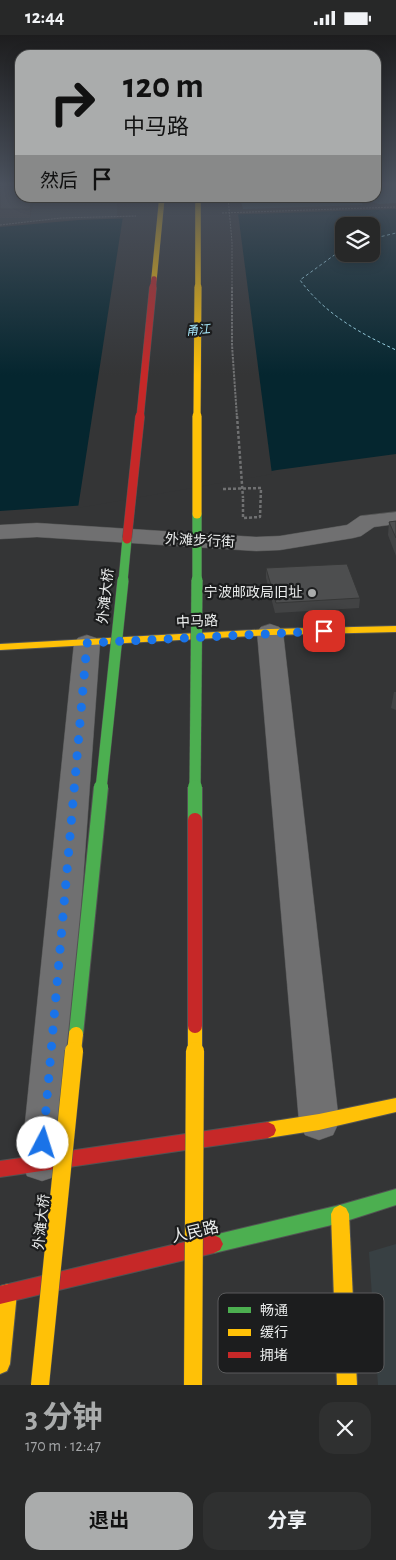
<!DOCTYPE html>
<html lang="zh">
<meta charset="utf-8">
<style>
body{margin:0;font-family:"Alegreya Sans","Noto Sans SC",sans-serif;background:#2f3030;color:#f1f3f6;height:100vh;display:flex;flex-direction:column;font-size:19px;white-space:nowrap}
*{box-sizing:border-box;margin:0}
p{font-size:16px;color:#a4a6a8}
.icon{flex:none;width:28px;height:28px;fill:none;stroke:currentColor;stroke-width:2;stroke-linecap:round;stroke-linejoin:round}
.map{position:relative;height:1350px;overflow:hidden}
.details{display:flex;flex-direction:column;background:#272828;flex:1}
.details>*{flex:none}
.banner{position:absolute;left:15px;top:15px;width:366px;height:152px;border-radius:15px;box-shadow:0 2px 12px #0003,0 0 0 1px #434445;background:#aaacac;color:#111;overflow:hidden}
.buttons{position:absolute;left:335px;top:182px;display:grid;gap:10px}
.buttons a{display:grid;place-items:center;width:45px;height:45px;border-radius:10px;background:#272828;box-shadow:0 2px 12px #0003,0 0 0 1px #434445;font-size:25px}
.pin{position:absolute;display:grid;place-items:center;width:42px;height:42px;color:#fff;margin:-21px;border-radius:10px;box-shadow:0 2px 8px #0006}
.me{position:absolute;width:55px;margin:-28px;rotate:5deg;stroke-linejoin:round;filter:drop-shadow(0 0 4px #0008)}
.turn{display:flex;align-items:center;gap:18px;height:105px;padding:0 25px;font-size:22px}
.turn .icon{width:65px;height:65px;stroke-width:2.5}
.turn b{display:block;font-size:35px;line-height:42px}
.then{display:flex;align-items:center;height:48px;padding:0 25px;background:#0003;gap:10px;font-size:19px}
.round{display:grid;place-items:center;flex:none;width:52px;height:52px;border-radius:15px;background:#2f3030}
.headline{display:flex;align-items:center;justify-content:space-between;height:85px;padding:0 25px}
h1{font-size:30px;font-weight:700;line-height:38px;color:#aaacac}
.button{display:flex;gap:10px;margin-top:auto;padding:10px 25px}
.button a{flex:1;height:58px;border-radius:15px;background:#aaacac;color:#111;font-size:20px;font-weight:700;line-height:58px;text-align:center}
.button a+a{background:#2f3030;color:#f1f3f6}
.status{display:flex;justify-content:space-between;align-items:center;height:35px;padding:0 25px;background:#272828;direction:ltr}
.status svg{height:14px;fill:currentColor}
.map>svg:first-child{display:block}
.built{fill:#384043}
.green{fill:#3d555c}
.water{fill:#05262f;fill-rule:evenodd}
.pier{fill:#343536}
.lines{fill:none;stroke-linecap:round;stroke-linejoin:round}
.ferry{stroke:#a6e7fa;stroke-width:1;stroke-dasharray:3 2.5;stroke-linecap:butt}
.street-casing{stroke:#525353;stroke-width:1}
.fast-casing{stroke:#525353;stroke-width:2}
.slow-casing{stroke:#525353;stroke-width:2}
.jam-casing{stroke:#525353;stroke-width:2}
.path-far1{stroke:#707172;stroke-width:1;stroke-dasharray:2 1;stroke-linecap:butt}
.path{stroke:#707172;stroke-width:2.5;stroke-dasharray:3 2;stroke-linecap:butt}
.street{fill:#707071;fill-rule:evenodd}
.fast{fill:#4caf50;fill-rule:evenodd}
.slow{fill:#ffc107;fill-rule:evenodd}
.jam{fill:#c62828;fill-rule:evenodd}
.fast-bridge-far2-casing{stroke:#525353;stroke-width:10;stroke-linecap:butt}
.fast-bridge-far1-casing{stroke:#525353;stroke-width:12;stroke-linecap:butt}
.fast-bridge-casing{stroke:#525353;stroke-width:16;stroke-linecap:butt}
.slow-bridge-far4-casing{stroke:#525353;stroke-width:6;stroke-linecap:butt}
.slow-bridge-far3-casing{stroke:#525353;stroke-width:8;stroke-linecap:butt}
.slow-bridge-far2-casing{stroke:#525353;stroke-width:10;stroke-linecap:butt}
.slow-bridge-far1-casing{stroke:#525353;stroke-width:16;stroke-linecap:butt}
.slow-bridge-casing{stroke:#525353;stroke-width:19;stroke-linecap:butt}
.jam-bridge-far3-casing{stroke:#525353;stroke-width:6;stroke-linecap:butt}
.jam-bridge-far2-casing{stroke:#525353;stroke-width:8;stroke-linecap:butt}
.jam-bridge-far1-casing{stroke:#525353;stroke-width:10;stroke-linecap:butt}
.jam-bridge-casing{stroke:#525353;stroke-width:16;stroke-linecap:butt}
.path-bridge-far2{stroke:#707172;stroke-width:1;stroke-dasharray:2 1;stroke-linecap:butt}
.path-bridge-far1{stroke:#707172;stroke-width:2;stroke-dasharray:2.5 1;stroke-linecap:butt}
.path-bridge{stroke:#707172;stroke-width:2.5;stroke-dasharray:3 2;stroke-linecap:butt}
.fast-bridge-far2{stroke:#4caf50;stroke-width:9}
.fast-bridge-far1{stroke:#4caf50;stroke-width:11}
.fast-bridge{stroke:#4caf50;stroke-width:14}
.slow-bridge-far4{stroke:#ffc107;stroke-width:5.5}
.slow-bridge-far3{stroke:#ffc107;stroke-width:7}
.slow-bridge-far2{stroke:#ffc107;stroke-width:9}
.slow-bridge-far1{stroke:#ffc107;stroke-width:14}
.slow-bridge{stroke:#ffc107;stroke-width:18}
.jam-bridge-far3{stroke:#c62828;stroke-width:5.5}
.jam-bridge-far2{stroke:#c62828;stroke-width:7}
.jam-bridge-far1{stroke:#c62828;stroke-width:9}
.jam-bridge{stroke:#c62828;stroke-width:14}
.wall{fill:#424344}
.shaded-wall{fill:#363737}
.building{fill:#4d4e4f;stroke:#363737}
.route{stroke:#1a73e8;stroke-width:9;stroke-dasharray:0 16.2}
.poi-dot{fill:#aaacac;stroke:#1c1d1e;stroke-width:2}
.labels{text-anchor:middle;dominant-baseline:central;stroke-width:4.5;stroke-linejoin:round;paint-order:stroke}
.far-water-label{font-size:12px;font-style:italic;fill:#a6e7fa;stroke:#1c1d1e}
.street-label{font-size:14px;fill:#eaecec;stroke:#1c1d1e}
.poi-label{font-size:14px;fill:#eaecec;stroke:#1c1d1e;text-anchor:end}
.near-street-label{font-size:16px;fill:#eaecec;stroke:#1c1d1e}
.key{fill:#1c1d1e;stroke:#5a5b5c;stroke-width:1}
.key-label{font-size:14px;fill:#eaecec}
</style>
<div class="status"><b>12:44</b><svg viewBox="0 0 49 12"><path d="M0 12V9h3v3zM5 12V6h3v6zM10 12V3h3v9zM15 12V0h3v12zM26 1h20v11H26zM47 4h2v5h-2z"/></svg></div>
<div class="map">
<svg width="396" height="1350" viewBox="0 0 396 1350">
<rect width="100%" height="100%" fill="#343536"/>
<g class="built">
<polygon points="0,151 20,162 117,163 117,183 39,186 0,191"/>
<polygon points="396,1209 396,1350 378,1350 369,1217"/>
</g>
<g class="green">
<polygon points="376,151 396,151 396,168 379,169 372,167 370,163 376,162"/>
<polygon points="240,163 360,163 363,170 243,174"/>
</g>
<path class="water" d="M 396,174 L 396,419 L 277,435 L 87,470 L 0,476 L 0,192 L 79,185 ZM 344,191 L 371,191 L 371,219 L 344,219 Z"/>
<polygon class="pier" points="238,178 272,439 78,473 123,181"/>
<g class="lines">
<g class="ferry">
<polyline points="371,204 396,198"/>
<path d="M 344,213 L 300,245 C 324,278 359,298 396,315"/>
</g>
<defs>
<g id="street">
<polygon points="396,477 396,489 374,492 361,501 353,503 280,515 256,516 37,502 0,504 0,490 37,488 256,502 280,501 347,490 360,481"/>
<polygon points="270,589 279,592 283,597 339,1087 333,1100 319,1105 305,1100 299,1087 257,597 261,592"/>
<polygon points="87,600 96,603 100,608 63,1127 57,1141 42,1146 27,1141 21,1127 74,608 78,603"/>
</g>
<polygon id="fast" points="396,1154 396,1170 340,1188 214,1218 208,1215 205,1209 208,1203 214,1200 340,1170"/>
<g id="slow">
<polygon points="396,591 396,597 270,600 0,615 0,609 270,594"/>
<polygon points="396,1063 396,1077 319,1095 268,1103 262,1100 260,1095 262,1090 268,1087 319,1079"/>
<polygon points="340,1170 346,1173 349,1179 357,1350 337,1350 331,1179 334,1173"/>
<polygon points="8,1249 15,1251 17,1258 10,1329 7,1336 0,1339 0,1255 1,1251"/>
</g>
<g id="jam">
<polygon points="268,1087 274,1090 276,1095 274,1100 268,1103 0,1142 0,1126"/>
<polygon points="214,1200 220,1203 223,1209 220,1215 214,1218 0,1269 0,1251"/>
</g>
</defs>
<use href="#street" class="street-casing"/>
<use href="#fast" class="fast-casing"/>
<use href="#slow" class="slow-casing"/>
<use href="#jam" class="jam-casing"/>
<g class="path-far1">
<polyline points="222,178 396,172"/>
<polyline points="0,190 61,183 136,181"/>
</g>
<polyline class="path" points="223,454 261,453 260,482 243,483 243,463"/>
<use href="#street" class="street"/>
<use href="#fast" class="fast"/>
<use href="#slow" class="slow"/>
<use href="#jam" class="jam"/>
<defs>
<g id="fast-bridge-far2">
<polyline points="123,546 127,504"/>
<polyline points="197,546 197,479"/>
</g>
<g id="fast-bridge-far1">
<polyline points="101,754 123,545"/>
<polyline points="195,754 197,545"/>
</g>
<g id="fast-bridge">
<polyline points="195,785 195,752"/>
<polyline points="76,999 101,752"/>
</g>
<g id="slow-bridge-far4">
<polyline points="154,244 162,162"/>
<polyline points="198,254 198,162"/>
</g>
<polyline id="slow-bridge-far3" points="197,383 198,252"/>
<polyline id="slow-bridge-far2" points="197,479 197,381"/>
<g id="slow-bridge-far1">
<polyline points="74,1017 76,999"/>
<polyline points="195,1017 195,991"/>
</g>
<g id="slow-bridge">
<polyline points="40,1350 74,1016"/>
<polyline points="193,1350 195,1016"/>
</g>
<polyline id="jam-bridge-far3" points="153,254 154,244"/>
<polyline id="jam-bridge-far2" points="140,383 153,252"/>
<polyline id="jam-bridge-far1" points="127,504 140,381"/>
<polyline id="jam-bridge" points="195,785 195,991"/>
</defs>
<use href="#fast-bridge-far2" class="fast-bridge-far2-casing"/>
<use href="#fast-bridge-far1" class="fast-bridge-far1-casing"/>
<use href="#fast-bridge" class="fast-bridge-casing"/>
<use href="#slow-bridge-far4" class="slow-bridge-far4-casing"/>
<use href="#slow-bridge-far3" class="slow-bridge-far3-casing"/>
<use href="#slow-bridge-far2" class="slow-bridge-far2-casing"/>
<use href="#slow-bridge-far1" class="slow-bridge-far1-casing"/>
<use href="#slow-bridge" class="slow-bridge-casing"/>
<use href="#jam-bridge-far3" class="jam-bridge-far3-casing"/>
<use href="#jam-bridge-far2" class="jam-bridge-far2-casing"/>
<use href="#jam-bridge-far1" class="jam-bridge-far1-casing"/>
<use href="#jam-bridge" class="jam-bridge-casing"/>
<polyline class="path-bridge-far2" points="228,162 232,207 232,254"/>
<polyline class="path-bridge-far1" points="232,252 232,310 237,383"/>
<polyline class="path-bridge" points="237,381 243,463"/>
<use href="#fast-bridge-far2" class="fast-bridge-far2"/>
<use href="#fast-bridge-far1" class="fast-bridge-far1"/>
<use href="#fast-bridge" class="fast-bridge"/>
<use href="#slow-bridge-far4" class="slow-bridge-far4"/>
<use href="#slow-bridge-far3" class="slow-bridge-far3"/>
<use href="#slow-bridge-far2" class="slow-bridge-far2"/>
<use href="#slow-bridge-far1" class="slow-bridge-far1"/>
<use href="#slow-bridge" class="slow-bridge"/>
<use href="#jam-bridge-far3" class="jam-bridge-far3"/>
<use href="#jam-bridge-far2" class="jam-bridge-far2"/>
<use href="#jam-bridge-far1" class="jam-bridge-far1"/>
<use href="#jam-bridge" class="jam-bridge"/>
</g>
<g class="wall">
<polygon points="0,151 35,162 30,183 0,183"/>
<polygon points="396,486 396,521 388,500 389,487"/>
<polygon points="266,533 360,563 359,573 275,578 266,543"/>
<polygon points="394,657 396,657 396,675 391,673"/>
</g>
<polygon class="shaded-wall" points="32,162 35,162 30,183 30,174"/>
<g class="building">
<polygon points="0,151 20,151 20,162 32,162 30,174 0,174"/>
<polygon points="396,486 396,503 389,487"/>
<polygon points="347,529 360,563 276,568 266,533"/>
</g>
<linearGradient id="sky" x2="0" y2="1"><stop stop-color="#1d1d1e"/><stop offset="0.44" stop-color="#4a515d"/><stop offset="1" stop-color="#4a515d" stop-opacity="0"/></linearGradient>
<rect width="396" height="340" fill="url(#sky)"/>
<g class="lines">
<polyline class="route" points="43,1108 87,608 324,596"/>
</g>
<circle class="poi-dot" cx="312" cy="558" r="5"/>
<g class="labels">
<g class="far-water-label">
<text transform="translate(198 295) rotate(-6)">甬江</text>
</g>
<g class="street-label">
<text transform="translate(200 506) rotate(3)">外滩步行街</text>
<text transform="translate(106 561) rotate(-84)">外滩大桥</text>
<text transform="translate(197 587) rotate(-3)">中马路</text>
<text transform="translate(42 1187) rotate(-84)">外滩大桥</text>
</g>
<g class="poi-label">
<text x="302" y="558">宁波邮政局旧址</text>
</g>
<g class="near-street-label">
<text transform="translate(195 1197) rotate(-13)">人民路</text>
</g>
</g>
<rect x="218" y="1258" width="166" height="80" rx="8" class="key"/>
<rect x="228" y="1272" width="23" height="6" fill="#4caf50"/>
<rect x="228" y="1294" width="23" height="7" fill="#ffc107"/>
<rect x="228" y="1317" width="23" height="6" fill="#c62828"/>
<g class="key-label">
<text x="260" y="1280">畅通</text>
<text x="260" y="1302">缓行</text>
<text x="260" y="1325">拥堵</text>
</g>
</svg>
<div class="buttons">
<a><svg class="icon" aria-label="layers" viewBox="0 0 24 24"><path d="M12 4l9 5-9 5-9-5zM3 14l9 5 9-5"/></svg></a>
</div>
<div class="pin" style="left:324px;top:596px;background:#d93025"><svg class="icon" aria-label="arrive" viewBox="0 0 24 24"><path d="M6 21V4h12l-3 4 3 4H6"/></svg></div>
<svg class="me" style="left:43px;top:1108px" viewBox="-20 -20 40 40"><circle r="19" fill="#fff"/><path d="M0-13L10 11 0 6-10 11z" fill="#1a73e8"/></svg>
<div class="banner">
<div class="turn"><svg class="icon" aria-label="right" viewBox="0 0 24 24"><path d="M7 20v-9h11M14 6l5 5-5 5"/></svg><div><b>120 m</b>中马路</div></div>
<div class="then">然后<svg class="icon" aria-label="arrive" viewBox="0 0 24 24"><path d="M6 21V4h12l-3 4 3 4H6"/></svg></div>
</div>
</div>
<section class="details">
<div class="headline"><div><h1>3 分钟</h1><p>170 m · 12:47</p></div><a class="round"><svg class="icon" aria-label="close" viewBox="0 0 24 24"><path d="M6 6l12 12M18 6L6 18"/></svg></a></div>
<div class="button"><a>退出</a><a>分享</a></div>
</section>
